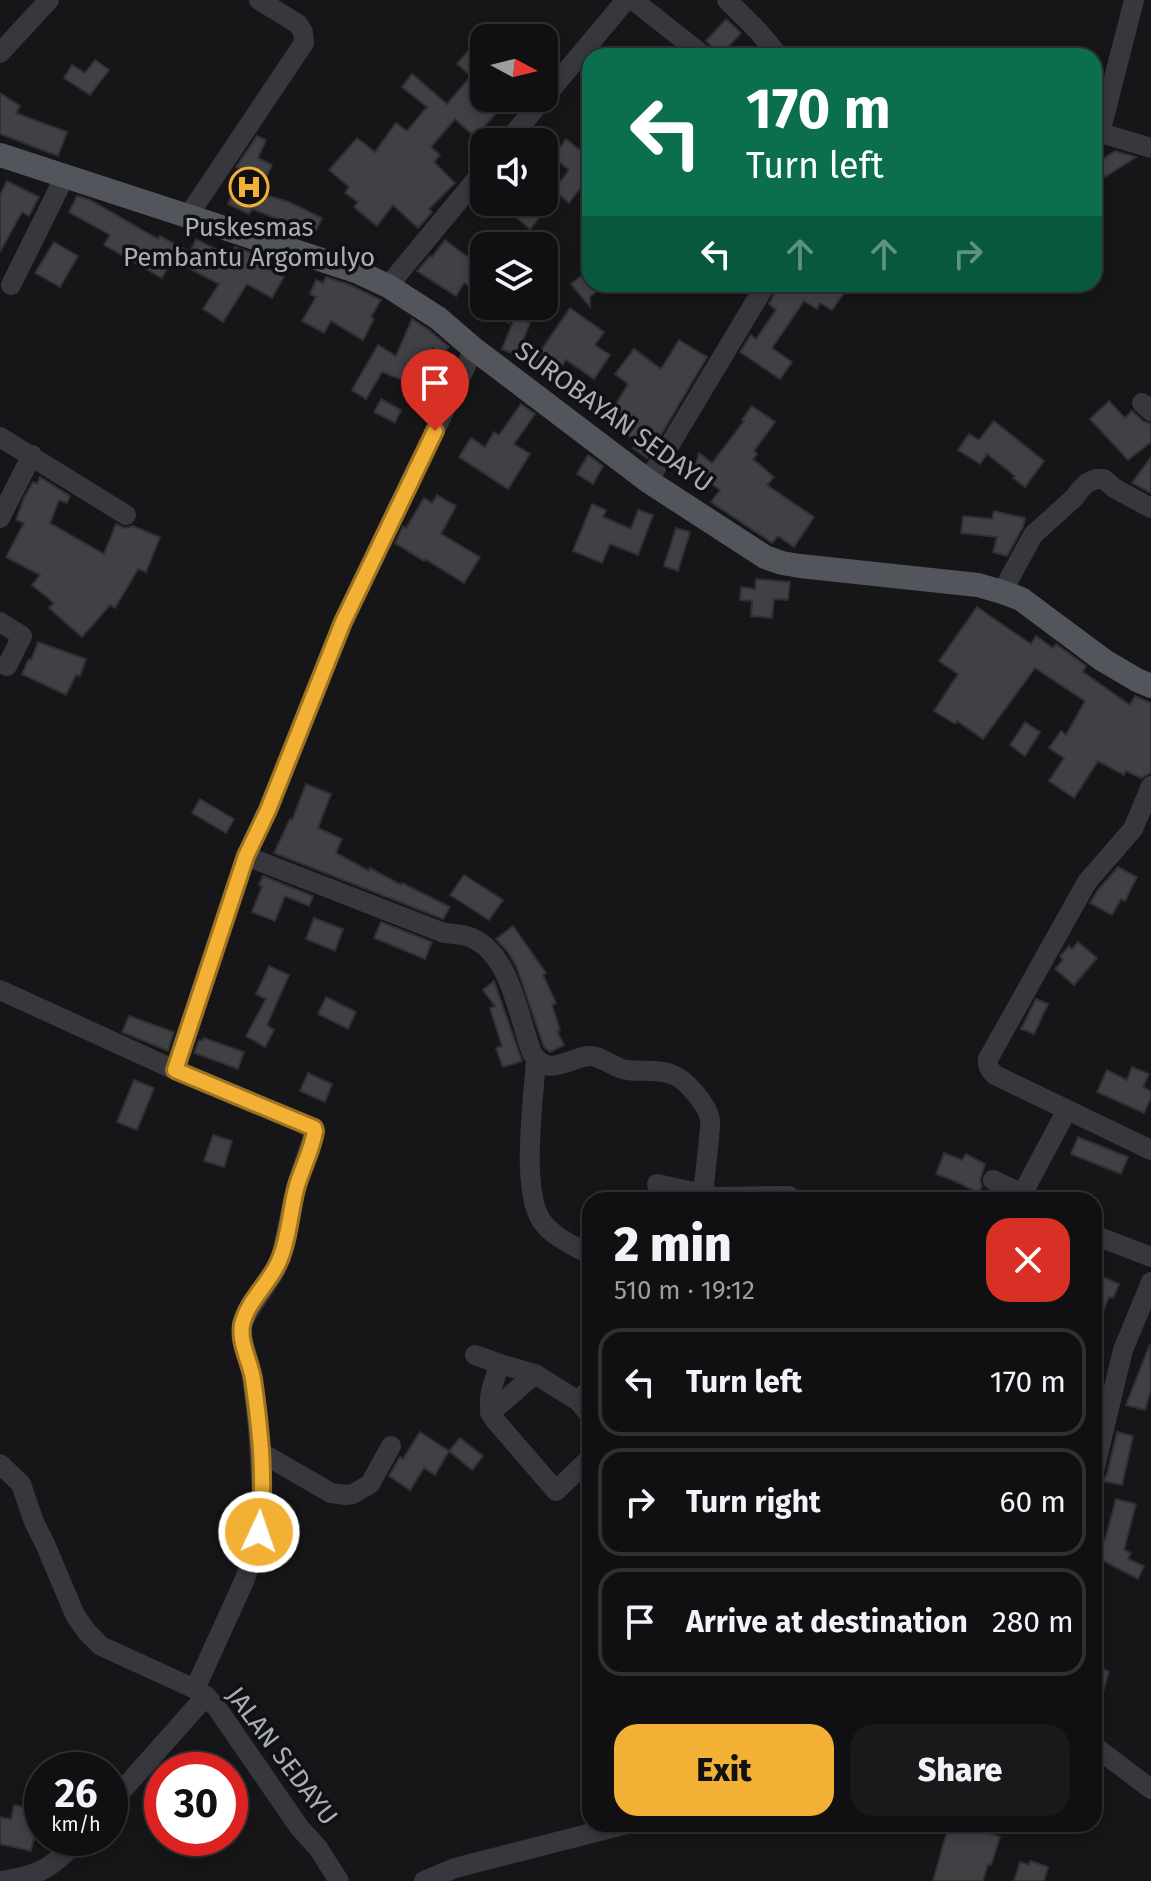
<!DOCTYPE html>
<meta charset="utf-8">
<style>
body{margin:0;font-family:"Fira Sans",sans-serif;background:#19191b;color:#f1f3f6;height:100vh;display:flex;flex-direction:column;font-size:30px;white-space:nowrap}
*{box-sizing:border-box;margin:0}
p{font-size:26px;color:#9c9d9f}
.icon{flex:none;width:44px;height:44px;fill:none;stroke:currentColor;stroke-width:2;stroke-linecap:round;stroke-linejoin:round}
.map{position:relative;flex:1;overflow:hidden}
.panel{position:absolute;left:582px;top:1192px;width:520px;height:640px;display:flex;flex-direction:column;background:#101012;border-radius:24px;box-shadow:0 4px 12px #0003,0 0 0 2px #303032}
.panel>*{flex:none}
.hud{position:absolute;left:582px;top:48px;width:520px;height:244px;border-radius:24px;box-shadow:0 4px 12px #0003,0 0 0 2px #303032;background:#0b6e4f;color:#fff;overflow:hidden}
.needle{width:52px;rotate:97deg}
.fabs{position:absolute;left:470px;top:24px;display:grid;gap:16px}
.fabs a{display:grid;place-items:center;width:88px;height:88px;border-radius:16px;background:#101012;box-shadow:0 4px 12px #0003,0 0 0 2px #303032;font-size:40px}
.speed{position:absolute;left:24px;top:1752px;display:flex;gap:16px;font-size:40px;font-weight:700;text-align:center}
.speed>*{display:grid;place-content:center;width:104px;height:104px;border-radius:50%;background:#101012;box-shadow:0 4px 12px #0003,0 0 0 2px #303032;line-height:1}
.speed small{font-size:20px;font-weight:400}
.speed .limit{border:12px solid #d22;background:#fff;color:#111}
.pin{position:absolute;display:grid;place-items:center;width:68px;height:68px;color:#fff;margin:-82px -34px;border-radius:50% 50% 50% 0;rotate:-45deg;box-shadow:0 0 8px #0007}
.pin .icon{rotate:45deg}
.me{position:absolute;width:88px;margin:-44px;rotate:3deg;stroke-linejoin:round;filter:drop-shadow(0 0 6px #0008)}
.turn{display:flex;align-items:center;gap:28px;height:168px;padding:0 32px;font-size:36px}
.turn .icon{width:104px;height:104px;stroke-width:2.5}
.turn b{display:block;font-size:56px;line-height:68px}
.lanes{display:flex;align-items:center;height:76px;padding:0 32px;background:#0003;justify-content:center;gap:40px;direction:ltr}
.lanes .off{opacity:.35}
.round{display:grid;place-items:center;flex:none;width:84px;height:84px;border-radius:24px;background:#19191b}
.head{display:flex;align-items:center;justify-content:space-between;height:136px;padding:0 32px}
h1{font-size:48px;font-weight:800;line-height:60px}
.button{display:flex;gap:16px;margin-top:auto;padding:16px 32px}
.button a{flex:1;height:92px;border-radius:24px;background:#f2b134;color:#111;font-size:32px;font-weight:800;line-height:92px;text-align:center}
.button a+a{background:#19191b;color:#f1f3f6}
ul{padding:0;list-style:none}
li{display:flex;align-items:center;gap:24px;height:108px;margin:0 16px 12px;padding:0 16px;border:4px solid #303032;border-radius:24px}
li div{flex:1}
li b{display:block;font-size:30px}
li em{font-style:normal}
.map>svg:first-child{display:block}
.building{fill:#404145;stroke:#303034;stroke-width:2}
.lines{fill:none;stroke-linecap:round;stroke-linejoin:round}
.minor{stroke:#37383d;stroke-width:20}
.major{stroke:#53555c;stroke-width:24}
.route-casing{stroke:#9d7322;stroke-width:20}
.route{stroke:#f2b134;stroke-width:14}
.labels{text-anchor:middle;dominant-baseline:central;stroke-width:7;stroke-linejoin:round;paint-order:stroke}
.poi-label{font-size:26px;fill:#a8adb8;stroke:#111113}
.street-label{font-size:26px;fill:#a8adb8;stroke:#111113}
</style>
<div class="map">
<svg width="1151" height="1881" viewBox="0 0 1151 1881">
<rect width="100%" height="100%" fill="#161618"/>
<g class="building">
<polygon points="726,19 741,33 720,56 717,56 716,50 706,41"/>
<polygon points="475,43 484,51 484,98 503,98 493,110 496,113 475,137 455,119 431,147 440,155 434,162 455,183 429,209 432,212 418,228 393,205 377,226 354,207 358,202 345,193 349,187 329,170 357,138 375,152 396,123 407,131 427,107 402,87 412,74 447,104 471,76 457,64"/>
<polygon points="95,60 109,70 90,95 64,78 72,65 85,73"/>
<polygon points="0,93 20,106 16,113 67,132 58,156 0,134"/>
<polygon points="257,136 266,140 258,158 272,165 259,193 289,202 322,218 314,235 283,221 252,209 249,214 228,204 243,171 236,167"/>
<polygon points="566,139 590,158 590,175 569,203 554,190 569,170 553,157"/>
<polygon points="1115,151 1136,157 1105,177 1097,163"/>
<polygon points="7,181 39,197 29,216 22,212 0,252 0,195"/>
<polygon points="77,196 90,200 158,239 160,236 190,252 196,239 231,257 235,247 252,253 250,258 284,277 272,298 247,284 223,322 203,309 219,284 172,259 162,278 104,245 110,235 69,212"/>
<polygon points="524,202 552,202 530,229 514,215"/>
<polygon points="445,240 484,269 484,277 476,290 464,283 456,296 417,271 430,256 432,257"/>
<polygon points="54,242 78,256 60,287 35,273"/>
<polygon points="590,269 590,284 605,284 590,297 590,307 571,284"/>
<polygon points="326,277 350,285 381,300 371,317 374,319 363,340 331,321 324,333 302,321 316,297 310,294 316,280 323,283"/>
<polygon points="779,284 831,284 844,293 832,310 820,303 817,309 804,301 772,348 792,362 780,379 740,352 751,335 756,339 776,310 769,304"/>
<polygon points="474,306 516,306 509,323"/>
<polygon points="570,308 604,332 595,345 610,355 594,379 566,360 554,378 531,365"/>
<polygon points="515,317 530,323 517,355 502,349"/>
<polygon points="412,319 429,330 449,347 441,355 433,348 417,386 382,372 366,399 352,390 378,345 396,356"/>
<polygon points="679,340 707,357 647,458 633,448 637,442 622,431 630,419 613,409 628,384 615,374 634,349 661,369"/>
<polygon points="381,399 401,410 395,423 374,412"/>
<polygon points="1109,401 1125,418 1132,411 1143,421 1151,424 1151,442 1128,460 1090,419"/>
<polygon points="521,404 535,414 514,444 530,454 508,489 459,457 471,438 485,447 494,432 499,435"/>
<polygon points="752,406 775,422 754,451 757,454 753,459 774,477 767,485 814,517 794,547 778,536 772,543 711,502 720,490 694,471 699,453 712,463 744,421 742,420"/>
<polygon points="994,421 1044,461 1025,487 1013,478 1015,476 987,454 980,464 958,450 969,434 979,440"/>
<polygon points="588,455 603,466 593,484 577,474"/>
<polygon points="1151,457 1151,493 1132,483"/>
<polygon points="40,477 70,496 67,503 59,500 50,523 104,554 116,524 125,528 133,526 160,537 146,572 138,569 115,608 110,605 82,637 49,608 54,603 32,585 40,575 6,557 24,523 16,520 24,498 33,482 37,484"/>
<polygon points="437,495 456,506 441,534 480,557 464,583 425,559 424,561 395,543 403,526 406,528 424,498 432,503"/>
<polygon points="592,504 606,510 603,517 631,529 638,510 653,515 638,555 610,544 602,563 573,551"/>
<polygon points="994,511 1025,518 1023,527 1007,556 993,552 997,537 961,533 963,516 992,519"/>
<polygon points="676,528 690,532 678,571 664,566"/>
<polygon points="756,579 790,582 788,600 774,599 772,618 751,616 752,601 740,600 741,587 755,589"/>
<polygon points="977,607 1031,644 1036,636 1053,648 1056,644 1086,666 1083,672 1130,705 1135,696 1151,703 1151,773 1141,778 1126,771 1124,775 1098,761 1074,798 1049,781 1064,758 1049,748 1061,731 1066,735 1085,701 1035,668 983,739 957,721 955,724 934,711 958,674 939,661"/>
<polygon points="38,642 86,659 80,676 76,675 66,695 22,674 29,659 31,660"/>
<polygon points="1025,722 1040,732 1025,756 1010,745"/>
<polygon points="306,784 331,794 318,828 342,839 336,853 369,871 370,868 401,885 402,883 450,907 443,919 274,853 290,819 292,820"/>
<polygon points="200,799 234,819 226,833 192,813"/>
<polygon points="1118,867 1137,877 1125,901 1121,899 1112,915 1090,903 1098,890"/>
<polygon points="464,875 503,900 489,920 450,895"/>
<polygon points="263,876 313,896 309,906 285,896 275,921 252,912 262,886 259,885"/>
<polygon points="314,918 343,929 335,951 306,939"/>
<polygon points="381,922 432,942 425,959 374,938"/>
<polygon points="513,926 546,973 543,975 556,1003 552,1005 560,1030 557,1031 564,1045 550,1052 544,1047 517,968 508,952 496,939"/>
<polygon points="1078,942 1097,958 1074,985 1055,969 1063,960 1060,956 1069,946 1072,949"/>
<polygon points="269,966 289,975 267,1025 274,1030 265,1047 246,1036 266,999 256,994"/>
<polygon points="494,981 522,1061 503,1067 496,1048 502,1046 490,1008 495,1006 483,990"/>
<polygon points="326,997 356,1012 348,1029 318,1014"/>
<polygon points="1036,999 1048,1004 1034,1034 1021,1029"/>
<polygon points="129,1016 174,1032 168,1051 122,1032"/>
<polygon points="204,1038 244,1052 238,1069 194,1053 199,1040 202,1041"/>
<polygon points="1132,1067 1149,1074 1143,1087 1151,1091 1151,1098 1144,1113 1097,1092 1107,1070 1127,1080"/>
<polygon points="308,1073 332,1084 325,1102 300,1091"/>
<polygon points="134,1080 154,1088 137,1130 117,1122"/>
<polygon points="213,1135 232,1141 224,1167 204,1161"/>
<polygon points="1078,1137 1128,1157 1121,1174 1071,1154"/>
<polygon points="944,1153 962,1160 966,1154 985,1164 980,1180 982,1186 978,1193 957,1182 936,1174"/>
<polygon points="1094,1273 1119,1284 1113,1298 1109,1297 1094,1332"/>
<polygon points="1150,1344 1151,1389 1145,1410 1126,1405"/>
<polygon points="420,1432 449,1451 435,1475 424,1468 410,1490 389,1476 400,1457 403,1459"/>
<polygon points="1117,1432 1133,1436 1122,1485 1103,1481 1107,1474"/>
<polygon points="460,1438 483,1456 472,1470 449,1451"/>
<polygon points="1116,1499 1136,1504 1124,1550 1131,1553 1128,1559 1144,1566 1138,1579 1094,1556 1102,1539 1105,1540"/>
<polygon points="1094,1664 1109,1672 1097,1711 1094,1711"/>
<polygon points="14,1805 37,1810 34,1825 37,1825 31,1851 0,1844 0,1817 11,1819"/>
<polygon points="949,1824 961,1824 1000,1837 991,1865 988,1864 983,1881 933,1881"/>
<polygon points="1030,1861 1048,1867 1044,1881 1014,1881 1020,1862 1029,1865"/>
</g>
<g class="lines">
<g class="minor">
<polyline points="633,0 704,56"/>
<polyline points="727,0 758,31 779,56"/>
<polyline points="0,53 49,0"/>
<polyline points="1094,131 1151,148"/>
<polyline points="1100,133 1134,0"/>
<polyline points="507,142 626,0"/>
<polyline points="188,216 304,43 303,32 298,24 259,0"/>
<polyline points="11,285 65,176"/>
<polyline points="388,286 484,170"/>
<polyline points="1142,403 1151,411"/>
<polyline points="0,437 126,515"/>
<polyline points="648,481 766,284"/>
<polyline points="0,518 32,455"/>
<polyline points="1002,592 1033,535 1074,498 1080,490 1087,483 1096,479 1104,479 1114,488 1151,508"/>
<polyline points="0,622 22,636 7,666"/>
<path d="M 1151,786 L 1133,829 L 1087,882 L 988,1059 C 987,1066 990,1070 995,1075 L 1151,1150"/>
<path d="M 246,856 L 444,933 C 453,934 466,934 474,939 C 511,957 518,1016 532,1053 C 548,1078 567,1059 588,1056 C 602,1055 614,1069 628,1070 C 642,1072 658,1069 671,1074 C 685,1078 708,1105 710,1120 C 711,1125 709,1133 709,1139 C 707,1157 705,1176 703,1194"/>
<polyline points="0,990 175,1070 314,1128 315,1131 296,1187 281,1258 274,1273 247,1314 242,1324 242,1337 252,1374 258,1428 262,1493 259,1532 245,1579 195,1689"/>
<path d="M 536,1059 C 534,1098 519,1195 544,1224 C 555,1238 575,1246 590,1255"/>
<polyline points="175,1070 246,856 268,810 343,622 474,349"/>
<polyline points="993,1180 1023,1194"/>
<polyline points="657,1184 716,1197 789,1196"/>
<polyline points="1019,1200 1067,1110"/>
<polyline points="1094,1235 1151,1257"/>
<path d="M 475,1355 L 500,1364 C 494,1382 484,1401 494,1419 L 556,1491 L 590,1458"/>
<polyline points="500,1364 535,1374 578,1401"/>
<polyline points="590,1389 578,1401 590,1415"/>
<polyline points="490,1413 535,1374"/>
<polyline points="260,1452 331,1493 346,1495 353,1494 370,1484 391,1446"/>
<polyline points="0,1464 21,1484 34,1522 46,1546 75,1615 87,1632 101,1646 195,1689 206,1696 217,1708 299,1827 318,1848 339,1881"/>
<polyline points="1094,1471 1123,1350 1151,1282"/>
<polyline points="1094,1746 1151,1789"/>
<polyline points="110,1804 206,1696"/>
<path d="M 1,1881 C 42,1875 51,1868 80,1838"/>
<polyline points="424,1881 455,1868 627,1824"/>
</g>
<polyline class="major" points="0,155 356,271 388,286 438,318 474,349 648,481 765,557 782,563 800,566 978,585 1002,592 1021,599 1103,660 1137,680 1151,686"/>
</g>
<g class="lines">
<defs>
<path id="route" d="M 259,1532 C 266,1482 260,1428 253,1379 C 250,1361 239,1343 242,1325 C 247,1301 270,1283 279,1261 C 289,1239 290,1212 296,1189 C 301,1170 312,1151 315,1131 L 314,1128 L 175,1070 L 246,856 L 268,810 L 343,622 L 435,431"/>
</defs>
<use href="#route" class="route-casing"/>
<use href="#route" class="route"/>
</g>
<defs>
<symbol id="hospital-ring" viewBox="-11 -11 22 22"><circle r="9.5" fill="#111113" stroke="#f2b134" stroke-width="1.5"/><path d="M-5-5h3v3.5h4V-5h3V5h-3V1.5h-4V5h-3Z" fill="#f2b134"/></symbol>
</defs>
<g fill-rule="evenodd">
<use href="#hospital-ring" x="227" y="165" width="44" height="44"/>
</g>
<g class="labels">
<g class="poi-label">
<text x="249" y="227">Puskesmas<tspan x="249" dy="30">Pembantu Argomulyo</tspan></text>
</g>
<g class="street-label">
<text transform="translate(614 417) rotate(36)">SUROBAYAN SEDAYU</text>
<text transform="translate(282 1756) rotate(53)">JALAN SEDAYU</text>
</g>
</g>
</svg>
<div class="fabs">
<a><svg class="needle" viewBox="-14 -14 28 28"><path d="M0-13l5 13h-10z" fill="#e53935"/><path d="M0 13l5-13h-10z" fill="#9c9d9f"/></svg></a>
<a><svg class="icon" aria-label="sound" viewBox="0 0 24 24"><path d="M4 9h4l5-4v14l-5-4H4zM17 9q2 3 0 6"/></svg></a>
<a><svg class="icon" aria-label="layers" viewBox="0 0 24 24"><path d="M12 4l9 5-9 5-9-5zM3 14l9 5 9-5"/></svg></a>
</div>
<div class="speed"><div>26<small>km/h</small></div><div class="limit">30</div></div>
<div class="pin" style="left:435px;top:431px;background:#d93025"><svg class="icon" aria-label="arrive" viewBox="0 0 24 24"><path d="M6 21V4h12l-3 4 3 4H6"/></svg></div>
<svg class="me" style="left:259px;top:1532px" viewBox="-20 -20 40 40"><circle r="17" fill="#f2b134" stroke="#fff" stroke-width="3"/><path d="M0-11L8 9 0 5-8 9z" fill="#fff"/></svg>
<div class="hud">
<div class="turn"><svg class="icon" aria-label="left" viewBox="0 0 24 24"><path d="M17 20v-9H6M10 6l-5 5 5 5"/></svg><div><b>170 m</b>Turn left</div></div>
<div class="lanes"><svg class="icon" aria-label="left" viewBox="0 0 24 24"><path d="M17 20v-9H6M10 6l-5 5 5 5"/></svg><svg class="icon off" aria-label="ahead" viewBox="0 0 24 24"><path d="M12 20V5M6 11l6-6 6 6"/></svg><svg class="icon off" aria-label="ahead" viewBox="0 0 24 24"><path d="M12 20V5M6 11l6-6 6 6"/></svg><svg class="icon off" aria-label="right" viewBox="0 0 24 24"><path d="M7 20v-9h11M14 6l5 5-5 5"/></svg></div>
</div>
<section class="panel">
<div class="head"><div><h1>2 min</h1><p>510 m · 19:12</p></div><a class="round" style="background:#d93025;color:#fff"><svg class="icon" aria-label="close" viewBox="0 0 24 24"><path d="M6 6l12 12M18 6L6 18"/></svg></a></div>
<ul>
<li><svg class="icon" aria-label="left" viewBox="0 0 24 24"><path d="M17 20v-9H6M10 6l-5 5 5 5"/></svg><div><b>Turn left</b></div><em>170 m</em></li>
<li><svg class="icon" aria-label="right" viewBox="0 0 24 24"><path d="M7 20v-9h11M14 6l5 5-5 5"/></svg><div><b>Turn right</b></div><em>60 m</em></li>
<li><svg class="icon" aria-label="arrive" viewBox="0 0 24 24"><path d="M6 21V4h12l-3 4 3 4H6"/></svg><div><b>Arrive at destination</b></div><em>280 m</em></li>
</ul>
<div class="button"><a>Exit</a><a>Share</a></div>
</section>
</div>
